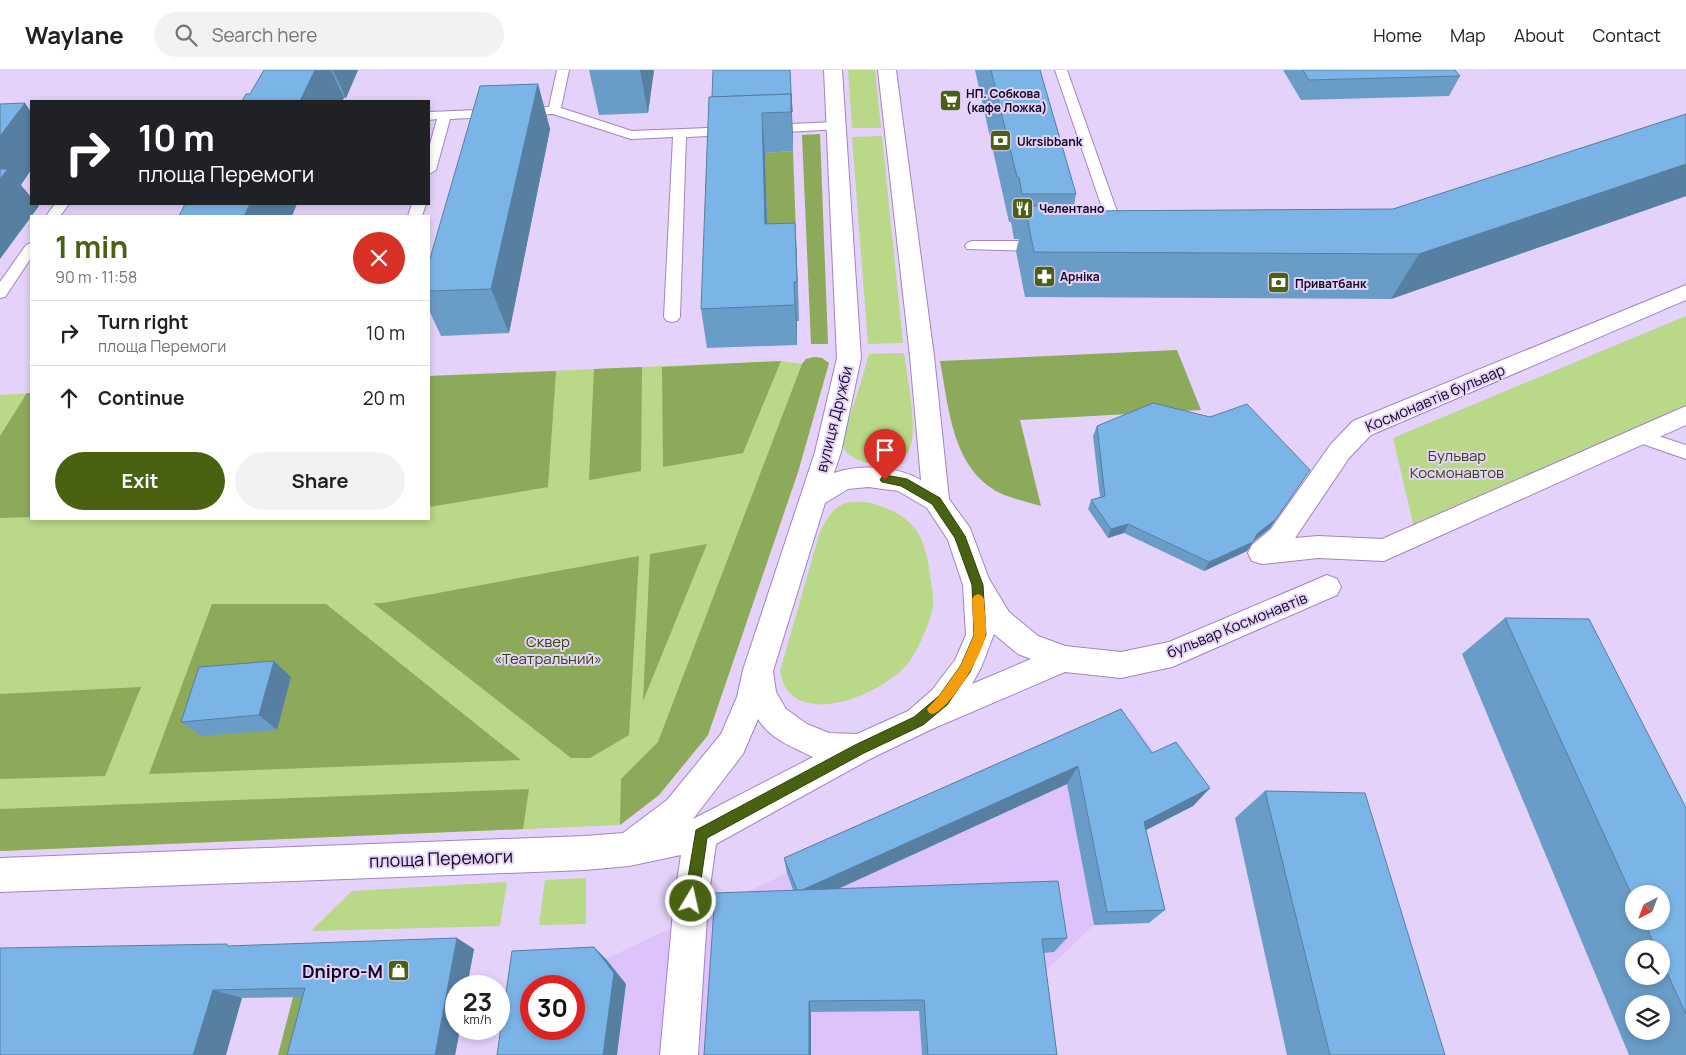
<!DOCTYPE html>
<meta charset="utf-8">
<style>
body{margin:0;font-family:Manrope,sans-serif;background:#f2f2f2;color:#202124;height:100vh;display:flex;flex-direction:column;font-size:19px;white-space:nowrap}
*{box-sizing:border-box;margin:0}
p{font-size:16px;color:#757577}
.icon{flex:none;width:28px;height:28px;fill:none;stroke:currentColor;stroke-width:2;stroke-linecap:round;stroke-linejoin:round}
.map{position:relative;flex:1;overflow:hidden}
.sheet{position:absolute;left:30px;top:145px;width:400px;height:305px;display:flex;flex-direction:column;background:#fff;border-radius:0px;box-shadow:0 2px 8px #0003}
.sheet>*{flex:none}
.banner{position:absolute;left:30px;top:30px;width:400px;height:105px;border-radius:0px;box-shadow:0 2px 8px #0003;background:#202124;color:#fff;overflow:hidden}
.needle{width:32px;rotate:222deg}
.fabs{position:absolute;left:1625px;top:815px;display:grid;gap:10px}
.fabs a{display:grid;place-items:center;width:45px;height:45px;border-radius:50%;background:#fff;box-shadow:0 2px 8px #0003;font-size:25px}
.speed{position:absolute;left:445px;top:905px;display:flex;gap:10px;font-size:25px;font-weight:700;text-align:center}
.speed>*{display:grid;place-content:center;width:65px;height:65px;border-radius:50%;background:#fff;box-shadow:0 2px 8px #0003;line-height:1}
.speed small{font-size:12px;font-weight:400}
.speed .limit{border:8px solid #d22;background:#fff;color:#111}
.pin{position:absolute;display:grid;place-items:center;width:42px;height:42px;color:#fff;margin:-51px -21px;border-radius:50% 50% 50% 0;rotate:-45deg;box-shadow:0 0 5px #0007}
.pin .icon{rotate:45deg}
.me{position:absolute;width:55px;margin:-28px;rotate:9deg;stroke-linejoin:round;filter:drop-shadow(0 0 4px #0008)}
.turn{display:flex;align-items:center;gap:18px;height:105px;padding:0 25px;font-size:22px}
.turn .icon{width:65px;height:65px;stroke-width:2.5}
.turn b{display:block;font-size:35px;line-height:42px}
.round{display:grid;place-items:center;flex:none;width:52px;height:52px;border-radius:26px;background:#f2f2f2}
.overview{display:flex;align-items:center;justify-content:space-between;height:85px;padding:0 25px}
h1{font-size:30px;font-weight:700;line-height:38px;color:#496211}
.cta{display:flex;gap:10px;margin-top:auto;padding:10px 25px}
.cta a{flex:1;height:58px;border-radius:30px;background:#496211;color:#fff;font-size:20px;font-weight:700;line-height:58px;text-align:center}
.cta a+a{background:#f2f2f2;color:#202124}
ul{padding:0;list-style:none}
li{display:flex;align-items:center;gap:15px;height:65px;padding:0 25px;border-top:1px solid #e0e0e0}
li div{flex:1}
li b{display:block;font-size:19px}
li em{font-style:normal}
header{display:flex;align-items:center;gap:30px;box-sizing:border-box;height:70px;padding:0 25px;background:#fff;border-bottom:1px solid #e0e0e0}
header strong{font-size:24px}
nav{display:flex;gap:28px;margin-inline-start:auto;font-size:18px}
.search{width:350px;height:45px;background:#f2f2f2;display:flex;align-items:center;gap:12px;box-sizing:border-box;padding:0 18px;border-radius:28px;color:#757577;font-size:19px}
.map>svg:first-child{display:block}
.built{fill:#ddc2fc;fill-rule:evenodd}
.green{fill:#b9d888}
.forest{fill:#8caa59}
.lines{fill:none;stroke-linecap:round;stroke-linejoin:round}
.lane-casing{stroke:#a284c2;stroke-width:2}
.street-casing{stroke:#a284c2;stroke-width:2}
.lane{fill:#fff;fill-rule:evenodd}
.street{fill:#fff;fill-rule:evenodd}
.wall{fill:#6a9cc8;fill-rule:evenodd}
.shaded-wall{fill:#567fa2}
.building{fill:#7bb5e8;stroke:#567fa2;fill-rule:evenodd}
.route{fill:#496211;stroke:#2f400b}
.slow{fill:#f59e0b}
.labels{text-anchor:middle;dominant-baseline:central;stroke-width:4;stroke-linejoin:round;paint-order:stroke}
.far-poi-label{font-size:12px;font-weight:bold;fill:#13071e;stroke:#e4d2fa;text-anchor:start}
.street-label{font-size:15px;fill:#13071e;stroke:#e4d2fa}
.park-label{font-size:15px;fill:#344609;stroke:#e4d2fa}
.near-street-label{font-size:18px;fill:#13071e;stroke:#e4d2fa}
.near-poi-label{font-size:18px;font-weight:bold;fill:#13071e;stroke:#e4d2fa;text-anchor:end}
</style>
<header>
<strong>Waylane</strong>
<div class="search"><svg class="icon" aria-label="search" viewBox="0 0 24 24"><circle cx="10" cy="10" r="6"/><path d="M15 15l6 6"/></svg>Search here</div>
<nav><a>Home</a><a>Map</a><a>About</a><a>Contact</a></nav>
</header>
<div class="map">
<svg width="1686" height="985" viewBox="0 0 1686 985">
<rect width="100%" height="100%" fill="#e4d2fa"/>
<path class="built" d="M 1131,649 L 1193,736 L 1130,768 L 1149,853 L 1094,855 L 1034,912 L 918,915 L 922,985 L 516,985 L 528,893 L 606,889 L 787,803 ZM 531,916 L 574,916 L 574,959 L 531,959 Z"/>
<g class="green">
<polygon points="848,0 875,0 881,58 852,58"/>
<polygon points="882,66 903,273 868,274 852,67"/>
<polygon points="1686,246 1686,336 1416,466 1393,368"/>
<path d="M 904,283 C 907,304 918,360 910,378 C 900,404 840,397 841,367 C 841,361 847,353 850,346 C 857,326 863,305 869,284 Z"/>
<polygon points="814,287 822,288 829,293 798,402 708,665 659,725 620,755 0,781 0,325 31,323 31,449 429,449 429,306 781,291 802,294 806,289"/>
<path d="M 867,432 C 906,443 923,456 929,498 C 930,510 934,524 933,536 C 931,551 918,580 909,592 C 888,620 808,658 784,615 C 782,611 781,605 780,601 L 819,465 C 824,453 833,435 847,433 C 853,431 861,433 867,432 Z"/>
<polygon points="586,808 586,854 539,855 545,810"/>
<polygon points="507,812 500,856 311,861 352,821"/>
</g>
<g class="forest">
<polygon points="820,64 828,274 811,274 802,65"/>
<polygon points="793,81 797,193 768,194 765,83"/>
<path d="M 1177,280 L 1201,340 L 1020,350 L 1041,436 C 1028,432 1013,429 1000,423 C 952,399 949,338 940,291 Z"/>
<polygon points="814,287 822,288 829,293 798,402 708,665 659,725 620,755 621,709 658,672 802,294 806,289"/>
<polygon points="781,291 743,383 663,397 662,297"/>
<polygon points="642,297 641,401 589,410 594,299"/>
<polygon points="556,301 548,417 429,437 429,306"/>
<polygon points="27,323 31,323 31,447 0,448 0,366"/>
<polygon points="707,474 643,631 650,484"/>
<polygon points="639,486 629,665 590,688 571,688 373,533 383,533"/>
<polygon points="212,534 326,534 521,690 149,704"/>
<polygon points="141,617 105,706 0,709 0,624"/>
<polygon points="529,719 523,759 0,781 0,739"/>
<polygon points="293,927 329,927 315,985 278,985"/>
</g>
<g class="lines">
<defs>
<g id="lane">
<polygon points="557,0 569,0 561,38 632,61 733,57 739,61 733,65 686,67 680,247 677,251 672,252 667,251 664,247 673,67 631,69 553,44 450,49 436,100 429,104 429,78 437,49 429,50 429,42 549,37"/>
<polygon points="1055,0 1067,0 1125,164 1123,167 1113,167 1111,164"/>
<polygon points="836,52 842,56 840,59 768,63 762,59 768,55"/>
<polygon points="55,134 69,134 60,146 46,146"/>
<polygon points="412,134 426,134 422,146 408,146"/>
<polygon points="972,171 1041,171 1046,173 1048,176 1046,179 1041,181 967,179 965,176 967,173"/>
<polygon points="31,173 31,188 5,227 0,228 0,212 26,175"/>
<polygon points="1640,360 1686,375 1686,389 1634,371 1631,366 1634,361"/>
</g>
<g id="street">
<path d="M 824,0 L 842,0 L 861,288 L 841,382 L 834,403 C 861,394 896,396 921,410 L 910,286 L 878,0 L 896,0 L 934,286 L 949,429 L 970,458 L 989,509 L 1009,542 L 1038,566 L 1065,576 L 1121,582 L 1169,572 L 1327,505 L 1337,509 L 1341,517 L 1337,525 L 1172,597 L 1121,608 L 1065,602 L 932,659 L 870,689 L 716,774 L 708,831 L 698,985 L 660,985 L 674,831 L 681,785 L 629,796 L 585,800 L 0,822 L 0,788 L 585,766 L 623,763 L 667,730 L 721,664 L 737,627 L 743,600 L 815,382 L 837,288 ZM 868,417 L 898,421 L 927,438 L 948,470 L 963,515 L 966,565 L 955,590 L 932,620 L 908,641 L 857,664 L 829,663 L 807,654 L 786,639 L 776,622 L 773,601 L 825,433 L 848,419 ZM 994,564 L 1018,584 L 1031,589 L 972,614 L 981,598 ZM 758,649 C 770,669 792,677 813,687 L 693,749 L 743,684 Z"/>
<polygon points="1686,215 1686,230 1371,365 1349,388 1295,468 1318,466 1382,469 1686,336 1686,355 1384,491 1318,488 1262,494 1252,491 1248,483 1252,475 1271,459 1331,374 1353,351"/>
</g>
</defs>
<use href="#lane" class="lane-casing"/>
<use href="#street" class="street-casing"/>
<use href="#lane" class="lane"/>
<use href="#street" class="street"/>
</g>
<g class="wall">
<polygon points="264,0 358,0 346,28 344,28 342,31 242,31 250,24"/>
<polygon points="589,0 654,0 648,43 599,45"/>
<polygon points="790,0 793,81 765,83 767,154 795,153 799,251 797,251 797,275 707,278 701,239 712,27"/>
<polygon points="975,0 1040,0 1076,124 1074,136 1082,141 1393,139 1686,44 1686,126 1391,229 1025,227 1016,181 1019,169 1014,169 1011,152 1009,152"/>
<polygon points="1283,0 1455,0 1460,6 1449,26 1301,30"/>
<polygon points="538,14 550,59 509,263 441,266 429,240 429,192"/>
<polygon points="1097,356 1303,410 1270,458 1253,472 1247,481 1204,501 1124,463 1108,468 1088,439 1091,430 1100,427 1093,366"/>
<path d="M 1505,548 L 1686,738 L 1686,985 L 1629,985 L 1462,584 ZM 1634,824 L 1661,851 L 1634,851 ZM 1634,879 L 1661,879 L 1661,906 L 1634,906 ZM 1634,934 L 1661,934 L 1661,961 L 1634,961 Z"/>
<polygon points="291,607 277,660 201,666 181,652"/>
<polygon points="1121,639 1152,683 1210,718 1193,736 1146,760 1165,840 1149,853 1094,855 1067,714 838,819 1067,868 1054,882 1044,883 1057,985 922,985 919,941 811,942 811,985 793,820 787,803 784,788"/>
<polygon points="1265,721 1445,985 1287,985 1235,748"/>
<polygon points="232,876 474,879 467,916 456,916 460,959 455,985 287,985 302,927 242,928 0,985"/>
</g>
<g class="shaded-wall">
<polygon points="315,0 331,0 344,28 342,31 300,31"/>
<polygon points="333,0 358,0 346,28"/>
<polygon points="640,0 654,0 648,43"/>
<polygon points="538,14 550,59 509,263 491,219"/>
<polygon points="791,24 793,64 793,81 791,42"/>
<polygon points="25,33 31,42 31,100 21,115 31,127 31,134 37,134 39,136 0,189 0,66"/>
<polygon points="762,43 765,83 768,194 765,154"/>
<polygon points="1686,94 1686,126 1391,229 1419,184"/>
<polygon points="250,134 297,134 292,146 244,146"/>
<polygon points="795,153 797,193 799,251 797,212"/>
<polygon points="794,212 797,251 797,275 795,235"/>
<polygon points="1303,410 1270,458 1253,472 1247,481 1204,501 1209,492 1257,464"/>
<polygon points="1128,454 1124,463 1108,468 1111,459"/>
<polygon points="274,591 291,607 277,660 259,645"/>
<polygon points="1078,696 1067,714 800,836 797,822"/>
<polygon points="1210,718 1193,736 1130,768 1144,752"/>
<polygon points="457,868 474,879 467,916 456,916 456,959 460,959 455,985 435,985"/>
<polygon points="594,877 606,889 626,914 617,985 603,985"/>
<polygon points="213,920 242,928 226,985 193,985"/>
<polygon points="809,931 811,942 811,985 809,985"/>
</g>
<g class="building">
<polygon points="264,0 315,0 300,31 242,31 246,24 250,24"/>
<polygon points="713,0 790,0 792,42 791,24 712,27"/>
<polygon points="991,0 1040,0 1076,124 1022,124 1019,107 1017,107"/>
<polygon points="1303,0 1455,0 1460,6 1309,10"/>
<polygon points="538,14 491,219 429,221 429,192 480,16"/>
<polygon points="791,24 791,42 762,43 765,154 795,153 797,212 794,212 795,235 701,239 709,27"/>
<polygon points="25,33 0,66 0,34"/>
<polygon points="1686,44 1686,94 1419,184 1034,182 1025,136 1080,136 1082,141 1393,139"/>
<polygon points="0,99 8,99 0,109"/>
<polygon points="185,134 250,134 244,146 179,146"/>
<polygon points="1153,333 1210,347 1247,334 1310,400 1276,449 1257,464 1253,472 1209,492 1128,454 1111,459 1091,430 1105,426 1097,356"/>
<polygon points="1505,548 1589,549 1686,738 1686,944 1661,890 1661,879 1656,879 1644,851 1661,851 1661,824 1634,824 1634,830"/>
<polygon points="274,591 259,645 181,652 199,597"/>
<polygon points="1121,639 1152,683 1176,672 1210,718 1144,752 1165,840 1107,842 1078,696 802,820 797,820 784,788"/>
<polygon points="1265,721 1365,723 1445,985 1330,985"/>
<polygon points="1058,811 1067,868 1042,869 1057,985 928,985 924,930 809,931 809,985 704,985 715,823"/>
<polygon points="457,868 435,985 287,985 305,918 213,920 193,985 0,985 0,878 227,874 227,876"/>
<path d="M 594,877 L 614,903 L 603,985 L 497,985 L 512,881 ZM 531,916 L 574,916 L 574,959 L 531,959 Z"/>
</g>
<polygon class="route" points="885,405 907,409 940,428 965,466 983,515 986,565 970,602 947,635 923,655 864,683 707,768 698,831 696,836 691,838 686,836 684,831 696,760 855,675 914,647 939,626 961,595 974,565 972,515 955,468 932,434 901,416 882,412 880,410 882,407"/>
<path class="slow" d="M 978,524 L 982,526 L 984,529 C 984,540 987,553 986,564 C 983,584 952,637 933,644 L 929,643 L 927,639 L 939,626 L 961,595 L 974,565 L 972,529 L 974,526 Z"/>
<defs>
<symbol id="supermarket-square" viewBox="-11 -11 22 22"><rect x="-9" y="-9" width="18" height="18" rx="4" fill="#496211" stroke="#e4d2fa"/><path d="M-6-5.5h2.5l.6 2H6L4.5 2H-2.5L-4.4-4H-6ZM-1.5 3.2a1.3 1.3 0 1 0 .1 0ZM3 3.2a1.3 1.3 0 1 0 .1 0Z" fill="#fff"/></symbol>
<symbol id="bank-square" viewBox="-11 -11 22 22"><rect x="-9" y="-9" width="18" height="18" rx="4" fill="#496211" stroke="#e4d2fa"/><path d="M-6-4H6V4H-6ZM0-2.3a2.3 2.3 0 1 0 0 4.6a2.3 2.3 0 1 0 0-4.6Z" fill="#fff"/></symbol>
<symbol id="restaurant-square" viewBox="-11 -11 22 22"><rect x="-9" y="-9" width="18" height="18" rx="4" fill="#496211" stroke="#e4d2fa"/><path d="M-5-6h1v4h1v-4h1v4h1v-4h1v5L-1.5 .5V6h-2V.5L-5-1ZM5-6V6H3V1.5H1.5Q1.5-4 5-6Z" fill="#fff"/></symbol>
<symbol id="pharmacy-square" viewBox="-11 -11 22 22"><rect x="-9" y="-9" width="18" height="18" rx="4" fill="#496211" stroke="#e4d2fa"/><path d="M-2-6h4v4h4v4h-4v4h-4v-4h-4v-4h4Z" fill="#fff"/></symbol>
<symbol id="shop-square" viewBox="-11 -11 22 22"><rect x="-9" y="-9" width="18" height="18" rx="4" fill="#496211" stroke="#e4d2fa"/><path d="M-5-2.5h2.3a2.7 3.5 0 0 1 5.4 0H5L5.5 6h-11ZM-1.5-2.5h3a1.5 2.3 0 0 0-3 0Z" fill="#fff"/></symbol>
</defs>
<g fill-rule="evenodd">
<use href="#supermarket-square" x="938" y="18" width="25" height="25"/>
<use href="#bank-square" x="988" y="58" width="25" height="25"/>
<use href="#restaurant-square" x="1010" y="126" width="25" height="25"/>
<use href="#pharmacy-square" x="1032" y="194" width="25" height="25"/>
<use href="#bank-square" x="1266" y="200" width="25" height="25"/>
<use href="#shop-square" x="386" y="888" width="25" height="25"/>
</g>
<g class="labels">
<g class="far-poi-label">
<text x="966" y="23">НП. Собкова<tspan x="966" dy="14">(кафе Ложка)</tspan></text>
<text x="1017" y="71">Ukrsibbank</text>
<text x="1039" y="138">Челентано</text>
<text x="1060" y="206">Арніка</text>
<text x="1295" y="213">Приватбанк</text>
</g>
<g class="street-label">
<text transform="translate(1435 328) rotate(-23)">Космонавтів бульвар</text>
<text transform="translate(834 349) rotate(-76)">вулиця Дружби</text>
<text transform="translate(1237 555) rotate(-22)">бульвар Космонавтів</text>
</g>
<g class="park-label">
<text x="1457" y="385">Бульвар<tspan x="1457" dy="17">Космонавтов</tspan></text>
<text x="548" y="571">Сквер<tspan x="548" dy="17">«Театральний»</tspan></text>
</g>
<g class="near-street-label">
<text transform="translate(441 788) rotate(-2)">площа Перемоги</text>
</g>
<g class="near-poi-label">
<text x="383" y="901">Dnipro-M</text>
</g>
</g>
</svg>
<div class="fabs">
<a><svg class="needle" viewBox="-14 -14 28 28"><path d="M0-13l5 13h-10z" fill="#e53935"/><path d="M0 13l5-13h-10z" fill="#757577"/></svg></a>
<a><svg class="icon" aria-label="search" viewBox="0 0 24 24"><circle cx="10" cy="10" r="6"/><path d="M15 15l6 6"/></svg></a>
<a><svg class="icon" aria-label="layers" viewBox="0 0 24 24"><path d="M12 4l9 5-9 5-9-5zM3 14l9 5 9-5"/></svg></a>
</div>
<div class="speed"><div>23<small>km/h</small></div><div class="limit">30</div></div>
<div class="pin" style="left:885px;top:410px;background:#d93025"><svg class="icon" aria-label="arrive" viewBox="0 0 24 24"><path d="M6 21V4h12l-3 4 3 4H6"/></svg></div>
<svg class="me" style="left:691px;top:831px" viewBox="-20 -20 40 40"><circle r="17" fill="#496211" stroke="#fff" stroke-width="3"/><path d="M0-11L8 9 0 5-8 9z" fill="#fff"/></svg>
<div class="banner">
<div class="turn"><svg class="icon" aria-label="right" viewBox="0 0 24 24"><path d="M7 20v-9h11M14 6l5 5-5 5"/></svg><div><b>10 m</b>площа Перемоги</div></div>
</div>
<section class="sheet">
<div class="overview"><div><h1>1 min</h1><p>90 m · 11:58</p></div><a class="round" style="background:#d93025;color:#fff"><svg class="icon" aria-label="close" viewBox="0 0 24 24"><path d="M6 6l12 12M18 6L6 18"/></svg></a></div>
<ul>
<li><svg class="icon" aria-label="right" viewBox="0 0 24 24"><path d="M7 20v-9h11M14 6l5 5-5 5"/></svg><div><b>Turn right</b><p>площа Перемоги</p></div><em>10 m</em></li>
<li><svg class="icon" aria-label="ahead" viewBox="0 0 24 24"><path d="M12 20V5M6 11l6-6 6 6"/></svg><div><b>Continue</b></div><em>20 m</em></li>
</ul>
<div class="cta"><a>Exit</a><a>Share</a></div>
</section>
</div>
